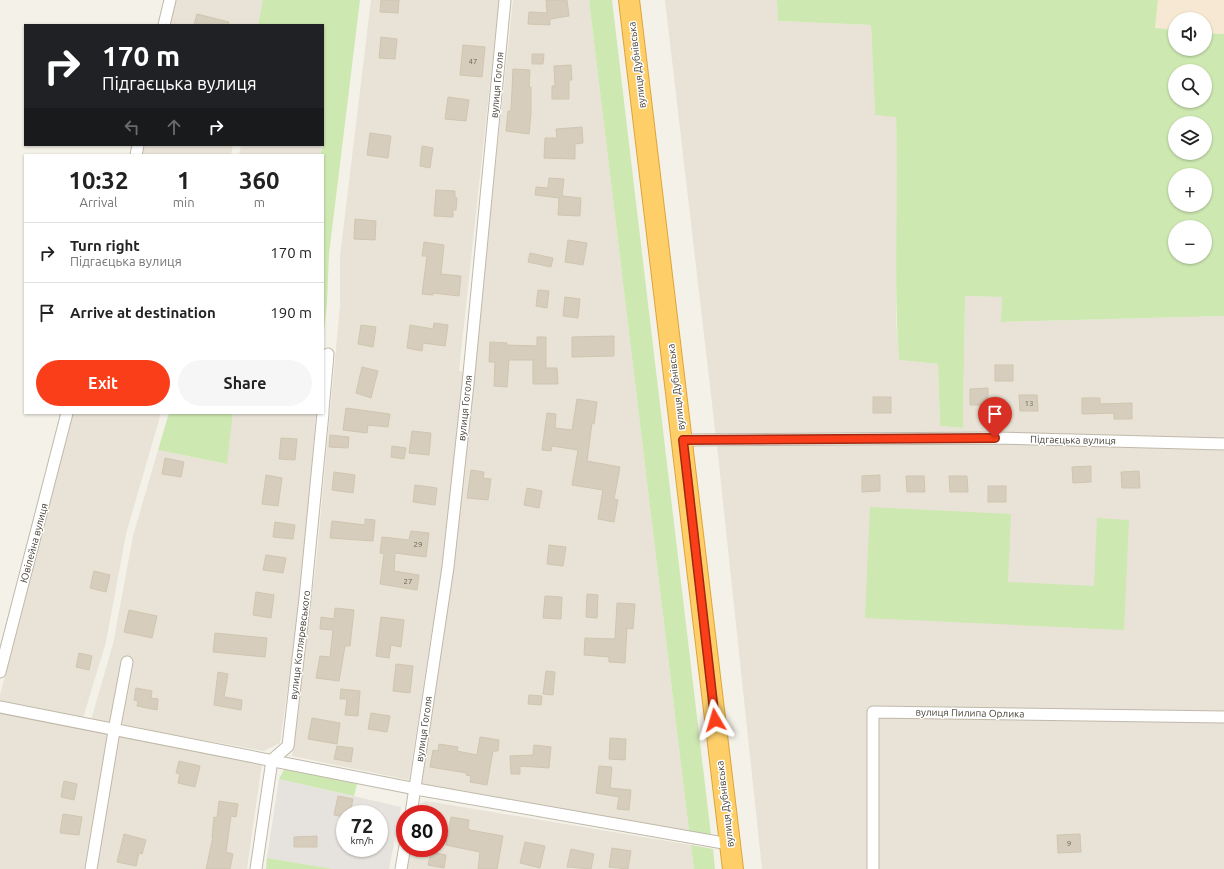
<!DOCTYPE html>
<meta charset="utf-8">
<style>
body{margin:0;font-family:Ubuntu,sans-serif;background:#f6f6f6;color:#222;height:100vh;display:flex;flex-direction:column;font-size:15px;white-space:nowrap}
*{box-sizing:border-box;margin:0}
p{font-size:13px;color:#767676}
.icon{flex:none;width:22px;height:22px;fill:none;stroke:currentColor;stroke-width:2;stroke-linecap:round;stroke-linejoin:round}
.map{position:relative;flex:1;overflow:hidden}
.panel{position:absolute;left:24px;top:154px;width:300px;height:260px;display:flex;flex-direction:column;background:#fff;border-radius:0px;box-shadow:0 1px 3px #0004}
.panel>*{flex:none}
.top-card{position:absolute;left:24px;top:24px;width:300px;height:122px;border-radius:0px;box-shadow:0 1px 3px #0004;background:#202124;color:#fff;overflow:hidden}
.controls{position:absolute;left:1168px;top:12px;display:grid;gap:8px}
.controls a{display:grid;place-items:center;width:44px;height:44px;border-radius:50%;background:#fff;box-shadow:0 1px 3px #0004;font-size:20px}
.speed{position:absolute;left:336px;top:805px;display:flex;gap:8px;font-size:20px;font-weight:700;text-align:center}
.speed>*{display:grid;place-content:center;width:52px;height:52px;border-radius:50%;background:#fff;box-shadow:0 1px 3px #0004;line-height:1}
.speed small{font-size:10px;font-weight:400}
.speed .limit{border:6px solid #d22;background:#fff;color:#111}
.pin{position:absolute;display:grid;place-items:center;width:34px;height:34px;color:#fff;margin:-41px -17px;border-radius:50% 50% 50% 0;rotate:-45deg;box-shadow:0 0 4px #0007}
.pin .icon{rotate:45deg}
.me{position:absolute;width:44px;margin:-22px;rotate:353deg;stroke-linejoin:round;filter:drop-shadow(0 0 3px #0008)}
.turn{display:flex;align-items:center;gap:14px;height:84px;padding:0 12px;font-size:18px}
.turn .icon{width:52px;height:52px;stroke-width:2.5}
.turn b{display:block;font-size:28px;line-height:34px}
.lanes{display:flex;align-items:center;height:38px;padding:0 12px;background:#0003;justify-content:center;gap:20px;direction:ltr}
.lanes .off{opacity:.35}
.eta{display:flex;justify-content:space-evenly;align-items:center;height:68px;text-align:center}
.eta b{font-size:24px;font-weight:700;line-height:28px}
.primary-button{display:flex;gap:8px;margin-top:auto;padding:8px 12px}
.primary-button a{flex:1;height:46px;border-radius:24px;background:#fa3e19;color:#fff;font-size:16px;font-weight:700;line-height:46px;text-align:center}
.primary-button a+a{background:#f6f6f6;color:#222}
ul{padding:0;list-style:none}
li{display:flex;align-items:center;gap:12px;height:60px;padding:0 12px;border-top:1px solid #e0e0e0}
li div{flex:1}
li b{display:block;font-size:15px}
li em{font-style:normal}
.map>svg:first-child{display:block}
.residential{fill:#e8e3d6}
.commercial{fill:#f6e8d3}
.industrial{fill:#e6e2dd;fill-rule:evenodd}
.green{fill:#cee8b1;fill-rule:evenodd}
.building{fill:#d6cdbd;stroke:#d1c5b0}
.lines{fill:none;stroke-linecap:round;stroke-linejoin:round}
.street-casing{stroke:#c0b9aa;stroke-width:13}
.highway-casing{stroke:#dea438;stroke-width:22}
.street{stroke:#fff;stroke-width:11}
.highway{stroke:#fecf69;stroke-width:20}
.route-casing{stroke:#a22810;stroke-width:10}
.route{stroke:#fa3e19;stroke-width:7}
.labels{text-anchor:middle;dominant-baseline:central;stroke-width:3;stroke-linejoin:round;paint-order:stroke}
.number-label{font-size:8px;fill:#6b6458}
.street-label{font-size:10px;fill:#474137;stroke:#fff}
</style>
<div class="map">
<svg width="1224" height="869" viewBox="0 0 1224 869">
<rect width="100%" height="100%" fill="#f4f1e8"/>
<g class="residential">
<polygon points="174,0 263,0 258,25 170,25"/>
<polygon points="371,0 499,0 459,371 464,372 442,566 409,780 292,756 317,554 340,305 340,256"/>
<polygon points="513,0 589,0 689,831 422,784 453,568"/>
<polygon points="665,0 777,0 778,21 871,25 875,115 896,116 898,173 896,318 899,360 938,364 940,426 963,428 965,296 1002,297 1002,322 1224,316 1224,869 762,869 718,455"/>
<polygon points="143,145 233,145 231,155 141,155"/>
<polygon points="241,145 322,145 320,155 239,155"/>
<polygon points="73,413 161,413 126,534 106,642 83,718 0,701 0,695"/>
<polygon points="233,413 316,413 301,596 280,743 264,751 91,720 113,644 133,536 158,450 226,464"/>
<polygon points="0,711 109,732 86,869 0,869"/>
<polygon points="117,735 262,763 247,869 96,869"/>
<polygon points="426,801 691,845 694,869 407,869 410,848 439,848 439,814 416,814 417,805"/>
</g>
<polygon class="commercial" points="1158,0 1224,0 1224,34 1205,33 1205,19 1175,19 1175,30 1155,29"/>
<path class="industrial" d="M 279,779 L 401,807 L 389,869 L 333,869 L 267,858 ZM 345,814 L 379,814 L 379,848 L 345,848 Z"/>
<g class="green">
<polygon points="263,0 360,0 329,254 327,303 323,341 323,155 320,155 323,145 323,25 258,25"/>
<polygon points="589,0 612,0 711,835 689,831"/>
<path d="M 777,0 L 1158,0 L 1155,28 L 1175,30 L 1175,49 L 1205,49 L 1205,33 L 1224,34 L 1224,316 L 1001,322 L 1002,297 L 965,296 L 963,428 L 940,426 L 938,364 L 899,360 C 893,279 899,198 896,117 L 875,115 L 871,25 L 778,21 ZM 1175,71 L 1205,71 L 1205,101 L 1175,101 ZM 1175,123 L 1205,123 L 1205,153 L 1175,153 ZM 1175,175 L 1205,175 L 1205,205 L 1175,205 ZM 1175,227 L 1205,227 L 1205,257 L 1175,257 Z"/>
<polygon points="169,413 233,413 227,464 158,450"/>
<polygon points="870,507 1011,514 1008,582 1094,586 1097,518 1129,520 1124,630 865,618"/>
<polygon points="285,768 357,784 354,796 279,779"/>
<polygon points="691,845 713,849 715,869 694,869"/>
<polygon points="267,858 333,869 266,869"/>
</g>
<g class="building">
<polygon points="381,0 399,0 398,13 380,12"/>
<polygon points="546,0 567,0 569,16 550,19 550,25 528,24 529,12 547,13"/>
<polygon points="197,14 229,22 228,25 194,25"/>
<polygon points="381,37 397,39 395,59 379,58"/>
<polygon points="463,45 485,47 482,77 460,75"/>
<polygon points="532,54 544,54 543,64 532,64"/>
<polygon points="571,65 572,80 569,80 569,99 552,99 552,86 555,86 554,66"/>
<polygon points="513,69 530,70 529,87 531,87 531,113 529,134 506,131 508,111 511,111"/>
<polygon points="448,97 469,100 466,121 445,119"/>
<polygon points="582,127 583,143 575,144 575,159 544,158 545,138 557,138 556,129"/>
<polygon points="370,133 391,136 388,158 367,155"/>
<polygon points="422,146 433,148 430,168 420,166"/>
<polygon points="549,178 564,179 562,196 581,198 580,216 558,215 559,198 535,195 536,187 548,188"/>
<polygon points="436,190 455,191 455,197 457,198 456,210 453,210 453,217 434,216"/>
<polygon points="355,219 376,221 375,240 354,239"/>
<polygon points="568,240 587,243 583,265 565,262"/>
<polygon points="424,242 444,245 441,274 461,276 459,296 433,293 433,295 422,294 427,256 422,256"/>
<polygon points="530,253 553,258 551,267 528,262"/>
<polygon points="538,290 549,291 547,308 536,306"/>
<polygon points="565,297 580,299 578,318 563,316"/>
<polygon points="434,323 448,325 445,346 423,343 422,351 407,348 410,325 433,329"/>
<polygon points="361,325 376,327 373,347 358,344"/>
<polygon points="614,336 614,356 572,357 572,337"/>
<polygon points="537,337 546,337 546,368 557,368 558,384 533,384 533,360 509,360 507,387 494,386 495,362 489,362 490,342 507,343 506,345 537,346"/>
<rect x="995" y="365" width="18" height="16"/>
<polygon points="362,367 378,371 371,398 356,393"/>
<polygon points="988,388 988,405 970,405 970,389"/>
<polygon points="1019,395 1037,395 1038,411 1020,411"/>
<rect x="873" y="397" width="18" height="16"/>
<polygon points="1082,398 1100,398 1100,404 1132,403 1132,419 1114,419 1114,413 1082,414"/>
<polygon points="577,399 597,402 594,424 592,423 587,461 620,467 614,499 618,500 614,522 598,519 603,490 572,485 578,450 552,446 551,451 542,450 547,413 556,414 555,428 572,430"/>
<polygon points="346,408 390,414 388,427 368,425 367,433 343,430"/>
<polygon points="412,431 431,433 429,455 409,453"/>
<polygon points="330,435 349,437 348,448 329,447"/>
<polygon points="281,438 297,439 295,460 279,459"/>
<polygon points="392,446 406,448 404,459 391,457"/>
<polygon points="165,458 184,462 181,477 162,474"/>
<polygon points="1091,466 1091,482 1073,483 1072,467"/>
<polygon points="471,470 484,472 483,478 491,479 488,500 467,498"/>
<polygon points="1139,471 1140,488 1122,488 1121,472"/>
<polygon points="334,472 355,475 353,493 332,490"/>
<polygon points="266,475 282,478 278,506 262,504"/>
<polygon points="880,475 880,491 862,492 862,476"/>
<polygon points="906,476 924,476 925,492 907,492"/>
<polygon points="949,476 967,476 968,492 950,492"/>
<polygon points="415,485 437,488 435,505 413,502"/>
<rect x="988" y="486" width="18" height="16"/>
<polygon points="527,488 542,491 539,508 524,505"/>
<polygon points="365,519 375,520 373,541 330,538 332,521 365,525"/>
<polygon points="275,522 295,525 293,539 273,537"/>
<polygon points="411,531 429,533 426,557 395,553 394,571 419,575 417,590 380,584 384,554 380,553 382,537 409,540"/>
<polygon points="549,545 566,547 563,566 547,564"/>
<polygon points="266,555 286,558 283,573 263,570"/>
<polygon points="94,571 110,575 106,592 90,588"/>
<polygon points="256,592 274,595 271,618 253,615"/>
<polygon points="587,594 598,595 597,618 586,617"/>
<polygon points="545,596 562,597 561,619 543,618"/>
<polygon points="617,603 635,604 633,629 627,628 625,663 609,662 609,657 584,655 585,638 615,639"/>
<polygon points="335,608 354,610 350,646 345,646 339,681 316,678 320,656 330,657 333,630 320,629 321,617 334,619"/>
<polygon points="129,610 157,616 152,638 124,632"/>
<polygon points="381,617 404,620 401,647 391,645 389,658 376,656"/>
<polygon points="215,633 267,638 265,657 213,652"/>
<polygon points="79,653 92,656 89,670 76,667"/>
<polygon points="396,664 413,666 410,693 393,691"/>
<polygon points="546,671 555,672 553,695 543,694"/>
<polygon points="218,672 228,674 224,697 242,700 241,710 214,705"/>
<polygon points="136,688 152,691 151,698 158,699 157,710 137,706 138,701 134,700"/>
<polygon points="341,689 360,691 358,716 345,715 347,699 340,699"/>
<polygon points="529,695 542,696 541,705 528,704"/>
<polygon points="371,713 390,716 387,732 368,729"/>
<polygon points="312,718 340,723 337,744 308,739"/>
<polygon points="480,737 499,740 498,751 493,751 487,785 470,782 471,776 466,775 467,773 430,767 433,750 438,751 439,744 458,747 457,751 477,755"/>
<polygon points="610,738 626,739 625,760 609,759"/>
<polygon points="534,745 551,747 549,768 520,766 520,774 511,774 510,756 533,755"/>
<polygon points="337,746 353,748 351,762 334,759"/>
<polygon points="179,761 200,766 195,787 178,783 180,774 176,773"/>
<polygon points="599,766 612,767 610,788 631,790 629,810 617,809 619,797 596,793"/>
<polygon points="64,781 77,784 74,800 61,797"/>
<polygon points="338,796 353,799 350,814 345,814 345,817 334,815"/>
<polygon points="219,801 238,804 236,817 231,816 226,852 233,854 230,869 206,869 213,837 212,837 214,817 217,818"/>
<polygon points="63,814 82,817 79,835 60,833"/>
<polygon points="451,817 469,820 468,828 470,830 503,836 497,869 478,869 480,852 446,845"/>
<polygon points="124,834 146,840 142,854 139,853 136,866 117,862"/>
<polygon points="1080,834 1081,852 1058,853 1057,835"/>
<polygon points="317,836 317,847 294,847 294,837"/>
<polygon points="525,842 545,846 540,868 520,863"/>
<polygon points="612,848 631,851 628,869 609,867"/>
<polygon points="571,849 594,854 591,869 567,867"/>
<polygon points="431,852 446,855 444,868 428,865"/>
</g>
<g class="lines">
<defs>
<g id="street">
<polyline points="164,25 170,0"/>
<polyline points="136,155 138,145"/>
<polyline points="323,410 328,354"/>
<polyline points="683,440 995,438 1224,444"/>
<polyline points="0,672 67,413"/>
<polyline points="0,707 416,789 729,844"/>
<polyline points="411,814 448,567 468,384 505,0"/>
<polyline points="91,869 114,731 127,662"/>
<polyline points="256,869 272,760 288,746 305,598 323,413"/>
<polyline points="401,869 405,846"/>
<polyline points="873,869 873,712 1224,717"/>
</g>
<polyline id="highway" points="629,0 733,869"/>
</defs>
<use href="#street" class="street-casing"/>
<use href="#highway" class="highway-casing"/>
<use href="#street" class="street"/>
<use href="#highway" class="highway"/>
</g>
<g class="lines">
<defs>
<polyline id="route" points="715,720 683,440 995,438"/>
</defs>
<use href="#route" class="route-casing"/>
<use href="#route" class="route"/>
</g>
<g class="labels">
<g class="number-label">
<text x="473" y="61">47</text>
<text x="1029" y="403">13</text>
<text x="418" y="544">29</text>
<text x="408" y="581">27</text>
<text x="1069" y="843">9</text>
</g>
<g class="street-label">
<text transform="translate(637 65) rotate(-97)">вулиця Дубнівська</text>
<text transform="translate(497 85) rotate(-85)">вулиця Гоголя</text>
<text transform="translate(676 387) rotate(-97)">вулиця Дубнівська</text>
<text transform="translate(465 408) rotate(-84)">вулиця Гоголя</text>
<text transform="translate(1073 440) rotate(1)">Підгаєцька вулиця</text>
<text transform="translate(34 543) rotate(-75)">Ювілейна вулиця</text>
<text transform="translate(300 645) rotate(-83)">вулиця Котляревського</text>
<text transform="translate(970 713) rotate(1)">вулиця Пилипа Орлика</text>
<text transform="translate(424 729) rotate(-82)">вулиця Гоголя</text>
<text transform="translate(725 804) rotate(-97)">вулиця Дубнівська</text>
</g>
</g>
</svg>
<div class="controls">
<a><svg class="icon" aria-label="sound" viewBox="0 0 24 24"><path d="M4 9h4l5-4v14l-5-4H4zM17 9q2 3 0 6"/></svg></a>
<a><svg class="icon" aria-label="search" viewBox="0 0 24 24"><circle cx="10" cy="10" r="6"/><path d="M15 15l6 6"/></svg></a>
<a><svg class="icon" aria-label="layers" viewBox="0 0 24 24"><path d="M12 4l9 5-9 5-9-5zM3 14l9 5 9-5"/></svg></a>
<a>+</a>
<a>−</a>
</div>
<div class="speed"><div>72<small>km/h</small></div><div class="limit">80</div></div>
<div class="pin" style="left:995px;top:438px;background:#d93025"><svg class="icon" aria-label="arrive" viewBox="0 0 24 24"><path d="M6 21V4h12l-3 4 3 4H6"/></svg></div>
<svg class="me" style="left:715px;top:720px" viewBox="-20 -20 40 40"><path d="M0-17L14 15 0 8-14 15z" fill="#fa3e19" stroke="#fff" stroke-width="4"/></svg>
<div class="top-card">
<div class="turn"><svg class="icon" aria-label="right" viewBox="0 0 24 24"><path d="M7 20v-9h11M14 6l5 5-5 5"/></svg><div><b>170 m</b>Підгаєцька вулиця</div></div>
<div class="lanes"><svg class="icon off" aria-label="left" viewBox="0 0 24 24"><path d="M17 20v-9H6M10 6l-5 5 5 5"/></svg><svg class="icon off" aria-label="ahead" viewBox="0 0 24 24"><path d="M12 20V5M6 11l6-6 6 6"/></svg><svg class="icon" aria-label="right" viewBox="0 0 24 24"><path d="M7 20v-9h11M14 6l5 5-5 5"/></svg></div>
</div>
<section class="panel">
<div class="eta">
<div><b>10:32</b><p>Arrival</p></div>
<div><b>1</b><p>min</p></div>
<div><b>360</b><p>m</p></div>
</div>
<ul>
<li><svg class="icon" aria-label="right" viewBox="0 0 24 24"><path d="M7 20v-9h11M14 6l5 5-5 5"/></svg><div><b>Turn right</b><p>Підгаєцька вулиця</p></div><em>170 m</em></li>
<li><svg class="icon" aria-label="arrive" viewBox="0 0 24 24"><path d="M6 21V4h12l-3 4 3 4H6"/></svg><div><b>Arrive at destination</b></div><em>190 m</em></li>
</ul>
<div class="primary-button"><a>Exit</a><a>Share</a></div>
</section>
</div>
